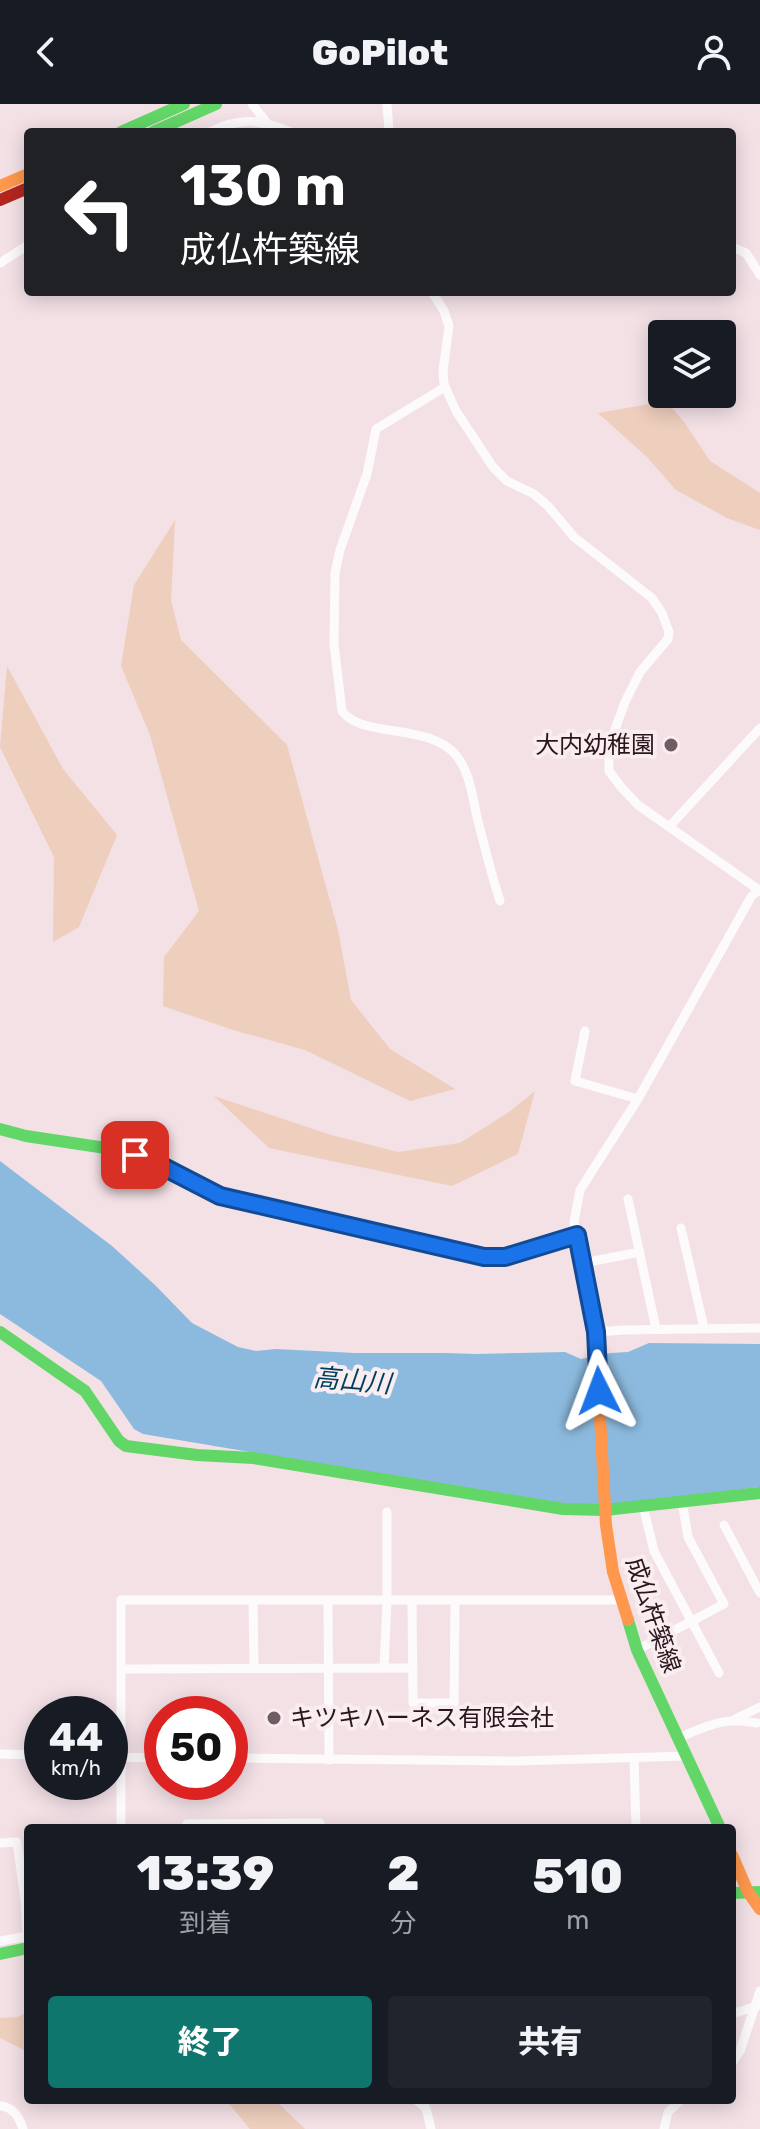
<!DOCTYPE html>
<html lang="ja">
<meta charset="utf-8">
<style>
body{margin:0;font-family:Rubik,"Noto Sans JP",sans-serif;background:#20242c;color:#f1f3f6;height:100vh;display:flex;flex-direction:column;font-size:30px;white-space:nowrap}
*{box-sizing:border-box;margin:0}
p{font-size:26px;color:#9ea1a6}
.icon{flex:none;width:44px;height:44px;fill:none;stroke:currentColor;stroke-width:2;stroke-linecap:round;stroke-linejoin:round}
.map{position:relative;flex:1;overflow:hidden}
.side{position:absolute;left:24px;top:1720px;width:712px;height:280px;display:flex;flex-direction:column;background:#171b24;border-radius:8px;box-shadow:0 4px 20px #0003}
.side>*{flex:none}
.top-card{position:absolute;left:24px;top:24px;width:712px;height:168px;border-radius:8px;box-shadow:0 4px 20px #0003;background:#202124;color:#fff;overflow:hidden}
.buttons{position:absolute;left:648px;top:216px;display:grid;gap:16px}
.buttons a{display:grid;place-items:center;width:88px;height:88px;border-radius:8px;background:#171b24;box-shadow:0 4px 20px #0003;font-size:40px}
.speed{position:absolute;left:24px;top:1592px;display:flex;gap:16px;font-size:40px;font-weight:700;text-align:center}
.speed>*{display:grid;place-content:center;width:104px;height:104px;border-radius:50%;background:#171b24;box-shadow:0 4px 20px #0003;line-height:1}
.speed small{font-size:20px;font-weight:400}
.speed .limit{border:12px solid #d22;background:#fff;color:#111}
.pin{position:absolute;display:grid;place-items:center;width:68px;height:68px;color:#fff;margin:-34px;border-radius:16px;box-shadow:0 4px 12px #0006}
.me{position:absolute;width:88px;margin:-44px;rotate:357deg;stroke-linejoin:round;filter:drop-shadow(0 0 6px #0008)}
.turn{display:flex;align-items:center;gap:28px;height:168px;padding:0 24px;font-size:36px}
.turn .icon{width:104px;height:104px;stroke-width:2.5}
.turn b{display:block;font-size:56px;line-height:68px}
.eta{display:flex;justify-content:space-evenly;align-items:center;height:136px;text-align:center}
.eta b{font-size:48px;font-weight:800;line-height:56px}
.primary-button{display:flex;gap:16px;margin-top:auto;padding:16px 24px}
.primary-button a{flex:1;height:92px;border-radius:8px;background:#0f766e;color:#fff;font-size:32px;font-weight:800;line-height:92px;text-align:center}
.primary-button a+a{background:#20242c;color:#f1f3f6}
header{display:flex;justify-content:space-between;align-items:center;height:104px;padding:0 24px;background:#171b24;font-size:36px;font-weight:800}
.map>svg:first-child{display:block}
.green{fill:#eecebd}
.water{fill:#8cbade}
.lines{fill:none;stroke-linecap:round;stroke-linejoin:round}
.street{stroke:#fdfafb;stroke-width:9}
.fast{stroke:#63d668;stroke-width:12}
.slow{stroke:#ff974d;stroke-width:12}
.jam{stroke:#b3261e;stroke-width:12}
.route-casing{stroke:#114b97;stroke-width:20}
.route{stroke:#1a73e8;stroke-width:14}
.poi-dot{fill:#705d63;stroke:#f9edf0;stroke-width:3}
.labels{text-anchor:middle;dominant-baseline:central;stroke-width:8;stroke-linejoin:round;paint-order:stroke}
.poi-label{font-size:24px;fill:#29161c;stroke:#f9edf0;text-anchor:end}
.street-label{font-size:24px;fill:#29161c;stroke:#f9edf0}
.water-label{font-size:26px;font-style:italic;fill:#003e5f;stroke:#f9edf0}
</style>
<header><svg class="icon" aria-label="back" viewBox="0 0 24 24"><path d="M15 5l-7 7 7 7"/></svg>GoPilot<svg class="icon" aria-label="person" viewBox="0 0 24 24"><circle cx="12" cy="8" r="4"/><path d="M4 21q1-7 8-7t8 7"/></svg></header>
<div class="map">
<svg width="760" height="2025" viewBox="0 0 760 2025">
<rect width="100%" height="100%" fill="#f3e1e6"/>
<g class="green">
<polygon points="666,297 684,318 710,357 760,389 760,426 727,414 676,386 647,353 598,309"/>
<polygon points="175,416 171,496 181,536 287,641 338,826 351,896 390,945 455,985 410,997 305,946 233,926 163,902 164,853 199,807 150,631 121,562 134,481"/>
<polygon points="7,562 63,665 117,731 79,823 53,838 54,753 0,643"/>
<polygon points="535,987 518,1050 452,1082 269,1044 214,992 331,1031 398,1048 460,1039 509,1008"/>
<polygon points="28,1908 28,1948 0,1934 0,1914 17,1913"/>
<polygon points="226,1996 275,1996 305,2025 250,2025"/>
</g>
<polygon class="water" points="0,1057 112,1142 155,1181 192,1219 238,1243 256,1247 276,1245 355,1249 443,1249 477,1250 565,1248 581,1255 611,1249 628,1248 649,1239 760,1240 760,1383 613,1401 566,1401 143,1330 134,1325 101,1277 0,1210"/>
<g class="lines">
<g class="street">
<polyline points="252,0 267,19"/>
<polyline points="387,0 389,28"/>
<path d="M 210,28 C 241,12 260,16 291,28"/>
<polyline points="732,143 746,149 760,171"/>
<polyline points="0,159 28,141"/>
<polyline points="432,188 444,207 449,222 443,267 444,280 456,307 493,363 507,377 534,390 548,402 574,433 652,494 662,509 669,528 668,535 640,568 625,598 609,642 609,667 621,683 638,701 759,786"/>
<path d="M 445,283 L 376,325 L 367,370 L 340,446 L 335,469 L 334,540 L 342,607 C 360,634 428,619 455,650 C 470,667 472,691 477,713 C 484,741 491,769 500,797"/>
<polyline points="669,723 760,624"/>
<polyline points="585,927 575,977 638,995"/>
<polyline points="628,1095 656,1225"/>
<polyline points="681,1124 704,1224"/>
<polyline points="577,1131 574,1118 580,1086 638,995 751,793 760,785"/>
<polyline points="583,1159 640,1148"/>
<polyline points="596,1228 624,1226 760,1224"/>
<polyline points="643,1402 654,1447 719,1569"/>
<polyline points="724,1421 760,1489"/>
<polyline points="253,1496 254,1564"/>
<polyline points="328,1497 329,1656"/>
<polyline points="412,1497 413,1599 454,1599 455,1497"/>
<polyline points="637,1546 724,1500 688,1433 682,1397"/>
<polyline points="384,1564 387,1497 387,1408"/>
<polyline points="122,1565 413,1564"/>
<polyline points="735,1615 760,1603"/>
<path d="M 678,1634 C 710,1621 722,1613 757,1619"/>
<polyline points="0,1650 42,1651"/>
<polyline points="110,1653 162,1654"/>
<polyline points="230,1654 517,1657 687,1652"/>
<polyline points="634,1654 636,1724"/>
<polyline points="187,1720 320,1719"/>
<polyline points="121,1724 121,1496 620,1496"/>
<polyline points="0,1739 17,1738 25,1796 28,1842"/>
<polyline points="0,1837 28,1832"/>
<polyline points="732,1910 760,1901"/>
<polyline points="732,1959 740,1947 760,1887"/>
<polyline points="416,1996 426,2004 431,2025"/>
<path d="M 0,2002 C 14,2003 19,2013 23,2025"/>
<polyline points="664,2025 668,2008 681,1996"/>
</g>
<g class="fast">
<polyline points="121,28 184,0"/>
<polyline points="153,28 216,0"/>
<polyline points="0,1025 26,1032 119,1046 154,1058 220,1092 484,1153 505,1153 577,1131 595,1223"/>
<polyline points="0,1228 85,1287 119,1337 126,1342 197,1351 253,1354 563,1405 605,1406 760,1389"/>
<polyline points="628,1516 637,1546 720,1724"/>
<polyline points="732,1789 760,1788"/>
<polyline points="0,1850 28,1844"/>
</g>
<g class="slow">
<polyline points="0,82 28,70"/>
<polyline points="595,1223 606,1421 613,1468 628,1516"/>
<polyline points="732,1751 748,1788 760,1805"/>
</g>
<polyline class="jam" points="0,96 28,84"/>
</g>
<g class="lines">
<defs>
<polyline id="route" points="135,1051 154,1058 220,1092 484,1153 505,1153 577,1131 596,1228 599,1287"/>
</defs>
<use href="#route" class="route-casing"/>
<use href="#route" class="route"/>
</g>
<g class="poi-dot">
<circle cx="671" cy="641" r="8"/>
<circle cx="274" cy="1614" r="8"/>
</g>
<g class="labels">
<g class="poi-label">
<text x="655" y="641">大内幼稚園</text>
<text x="290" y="1614" text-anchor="start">キツキハーネス有限会社</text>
</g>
<g class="street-label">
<text transform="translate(653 1511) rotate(71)">成仏杵築線</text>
</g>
<g class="water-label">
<text transform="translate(352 1277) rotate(5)">高山川</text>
</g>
</g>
</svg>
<div class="buttons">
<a><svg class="icon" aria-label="layers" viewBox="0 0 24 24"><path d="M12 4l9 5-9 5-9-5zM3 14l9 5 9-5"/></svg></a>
</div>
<div class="speed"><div>44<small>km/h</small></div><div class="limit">50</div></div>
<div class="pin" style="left:135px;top:1051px;background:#d93025"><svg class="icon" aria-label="arrive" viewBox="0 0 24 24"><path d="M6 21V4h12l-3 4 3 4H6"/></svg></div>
<svg class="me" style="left:599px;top:1287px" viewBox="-20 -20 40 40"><path d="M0-17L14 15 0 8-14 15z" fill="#1a73e8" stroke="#fff" stroke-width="4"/></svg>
<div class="top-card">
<div class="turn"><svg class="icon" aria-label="left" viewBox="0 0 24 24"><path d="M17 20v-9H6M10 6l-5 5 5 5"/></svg><div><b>130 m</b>成仏杵築線</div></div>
</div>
<section class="side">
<div class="eta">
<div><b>13:39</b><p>到着</p></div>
<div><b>2</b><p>分</p></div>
<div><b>510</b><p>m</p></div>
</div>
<div class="primary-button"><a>終了</a><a>共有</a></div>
</section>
</div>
